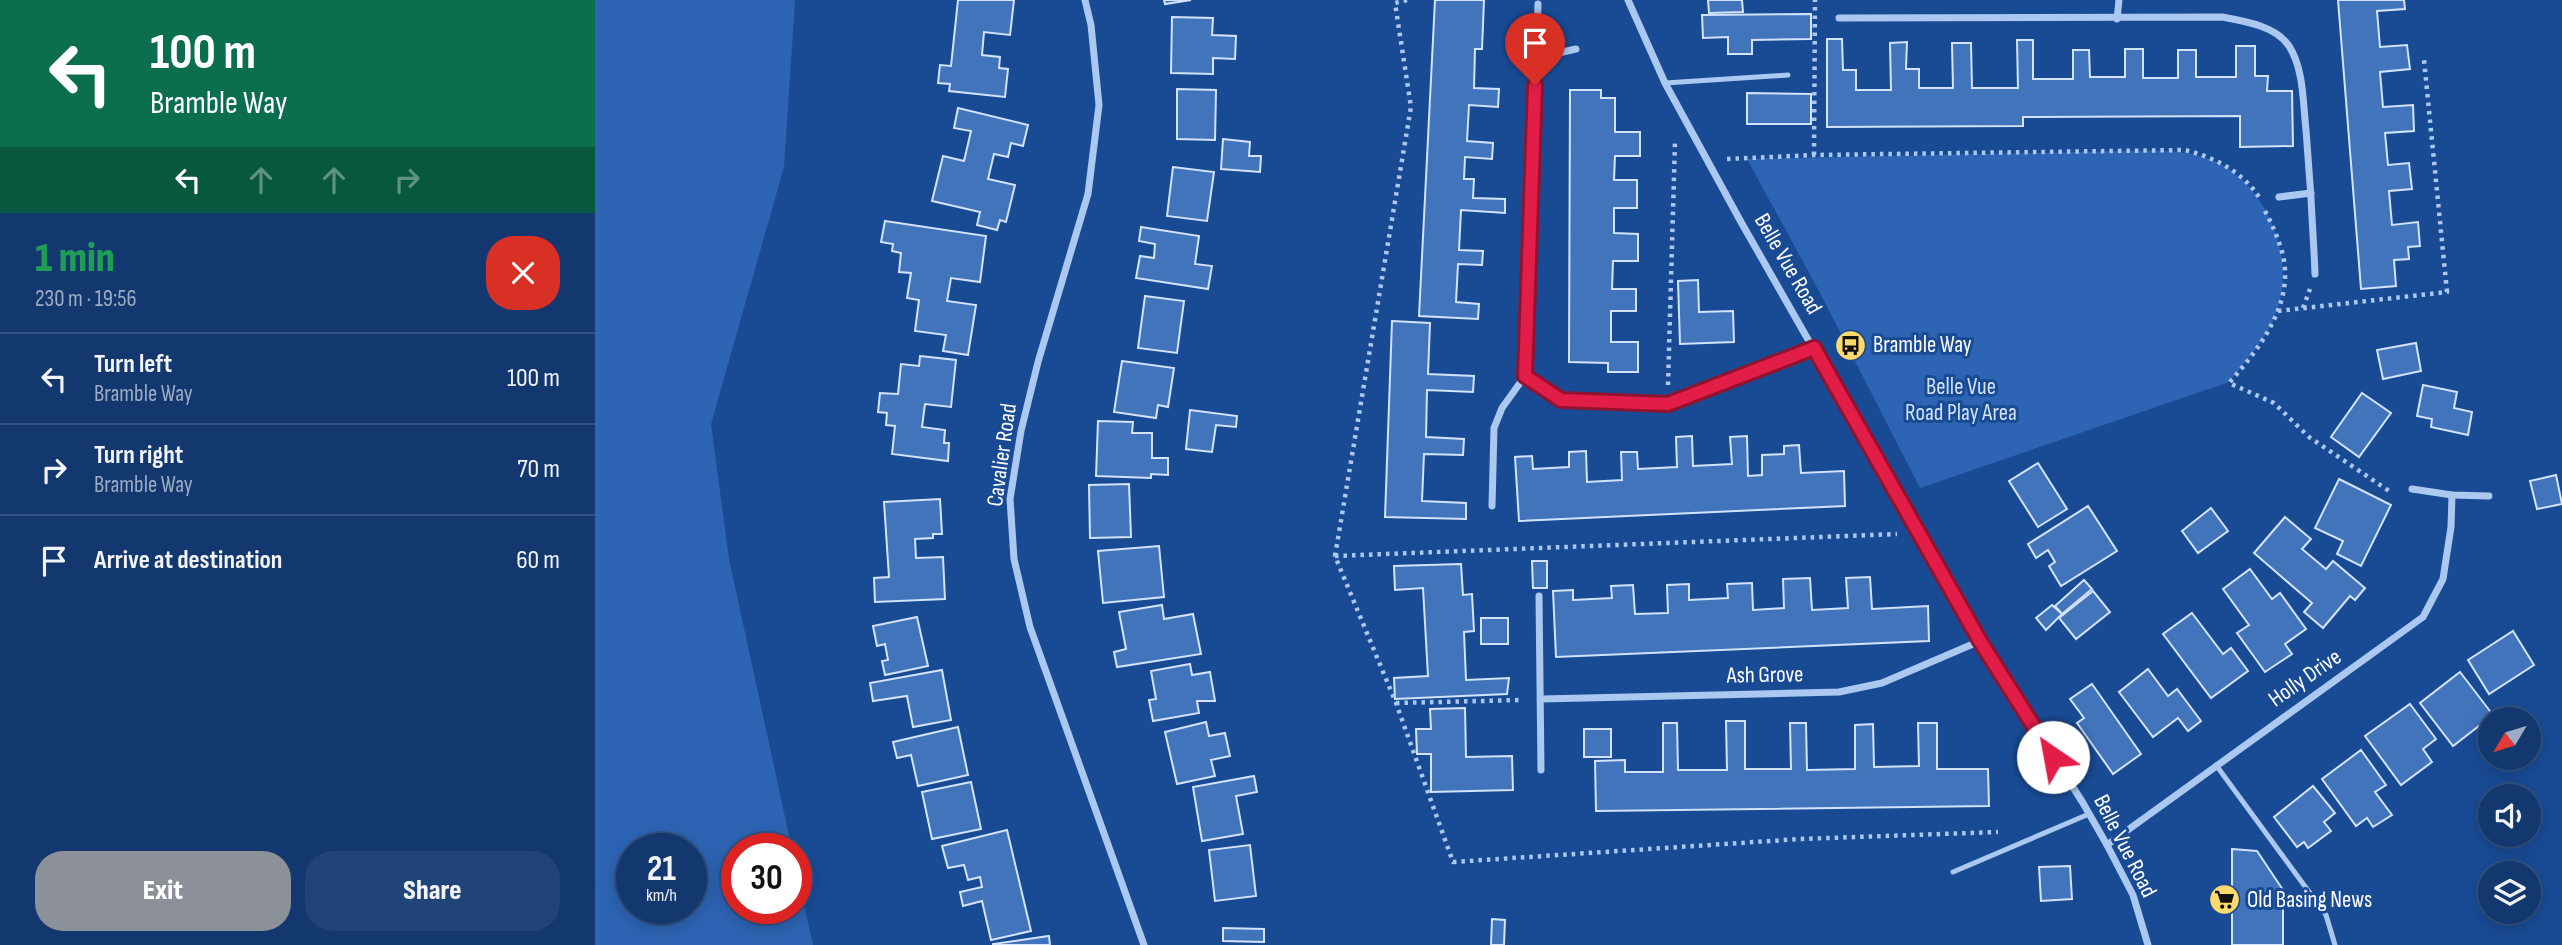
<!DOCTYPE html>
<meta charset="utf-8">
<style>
body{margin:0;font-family:"Sofia Sans Condensed",sans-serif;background:#204378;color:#f1f3f6;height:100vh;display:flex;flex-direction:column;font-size:26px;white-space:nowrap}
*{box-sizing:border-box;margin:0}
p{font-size:23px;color:#9dacc3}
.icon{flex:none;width:38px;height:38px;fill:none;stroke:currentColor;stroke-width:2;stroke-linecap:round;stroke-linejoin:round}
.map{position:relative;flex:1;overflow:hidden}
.details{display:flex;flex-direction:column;background:#133870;width:595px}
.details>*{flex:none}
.guide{background:#0b6e4f;color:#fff;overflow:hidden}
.needle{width:46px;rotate:232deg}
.tools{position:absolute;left:1883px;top:707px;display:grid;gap:14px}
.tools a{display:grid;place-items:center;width:63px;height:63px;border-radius:50%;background:#133870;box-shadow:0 4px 18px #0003,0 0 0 2px #325283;font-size:35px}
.speed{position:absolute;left:21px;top:833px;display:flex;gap:14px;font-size:35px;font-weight:700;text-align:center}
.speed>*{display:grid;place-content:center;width:91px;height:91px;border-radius:50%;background:#133870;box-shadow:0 4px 18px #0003,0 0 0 2px #325283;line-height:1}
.speed small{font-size:18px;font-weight:400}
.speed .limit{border:10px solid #d22;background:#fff;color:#111}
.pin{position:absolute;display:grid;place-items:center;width:60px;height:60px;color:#fff;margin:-72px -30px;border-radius:50% 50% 50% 0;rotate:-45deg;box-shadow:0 0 7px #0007}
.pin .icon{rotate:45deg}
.me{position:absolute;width:77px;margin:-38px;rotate:327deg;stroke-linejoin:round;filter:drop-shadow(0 0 5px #0008)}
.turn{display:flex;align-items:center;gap:24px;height:147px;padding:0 35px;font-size:32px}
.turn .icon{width:91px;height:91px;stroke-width:2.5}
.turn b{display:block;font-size:49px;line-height:60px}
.lanes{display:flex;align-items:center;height:66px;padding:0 35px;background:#0003;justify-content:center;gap:35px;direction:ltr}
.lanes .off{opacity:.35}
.round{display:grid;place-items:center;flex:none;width:74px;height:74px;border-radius:28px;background:#204378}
.summary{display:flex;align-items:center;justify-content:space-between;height:119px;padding:0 35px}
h1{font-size:42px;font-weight:800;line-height:52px;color:#1e9e55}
.button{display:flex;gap:14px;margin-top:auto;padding:14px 35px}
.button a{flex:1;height:80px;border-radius:28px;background:#8c9099;color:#fff;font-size:28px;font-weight:800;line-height:80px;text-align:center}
.button a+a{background:#204378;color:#f1f3f6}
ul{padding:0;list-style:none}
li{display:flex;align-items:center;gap:21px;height:91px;padding:0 35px;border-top:2px solid #325283}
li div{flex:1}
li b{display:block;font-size:26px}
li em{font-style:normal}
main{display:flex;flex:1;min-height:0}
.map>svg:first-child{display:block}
.green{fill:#2d64b3;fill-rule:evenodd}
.building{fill:#4274bc;stroke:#d2e3fb;stroke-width:2}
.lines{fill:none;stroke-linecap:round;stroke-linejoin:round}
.path{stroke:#abc8f0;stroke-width:4.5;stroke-dasharray:3.5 5;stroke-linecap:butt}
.service{stroke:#abc8f0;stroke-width:5}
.minor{stroke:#abc8f0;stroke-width:7}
.route-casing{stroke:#92132f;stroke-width:18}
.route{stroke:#e11d48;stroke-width:12}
.labels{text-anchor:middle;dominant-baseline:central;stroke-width:6;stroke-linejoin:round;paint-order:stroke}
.street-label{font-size:23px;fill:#fff;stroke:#194b95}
.poi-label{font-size:23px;fill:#fff;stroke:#194b95;text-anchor:start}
.park-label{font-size:23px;fill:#d2e3fb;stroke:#194b95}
</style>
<main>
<section class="details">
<div class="guide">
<div class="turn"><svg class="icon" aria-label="left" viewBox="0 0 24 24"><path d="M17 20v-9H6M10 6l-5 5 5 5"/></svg><div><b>100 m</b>Bramble Way</div></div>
<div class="lanes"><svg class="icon" aria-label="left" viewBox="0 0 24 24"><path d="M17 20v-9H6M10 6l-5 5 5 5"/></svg><svg class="icon off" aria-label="ahead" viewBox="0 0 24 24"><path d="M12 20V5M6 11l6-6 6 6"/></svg><svg class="icon off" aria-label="ahead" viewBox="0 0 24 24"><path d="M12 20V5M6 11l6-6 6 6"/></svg><svg class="icon off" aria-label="right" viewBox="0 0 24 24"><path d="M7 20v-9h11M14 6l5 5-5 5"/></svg></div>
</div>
<div class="summary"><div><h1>1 min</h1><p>230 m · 19:56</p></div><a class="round" style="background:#d93025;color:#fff"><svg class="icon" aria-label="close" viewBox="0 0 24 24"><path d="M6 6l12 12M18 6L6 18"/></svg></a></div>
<ul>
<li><svg class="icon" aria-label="left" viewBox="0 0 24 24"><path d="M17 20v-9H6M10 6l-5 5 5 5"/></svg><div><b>Turn left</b><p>Bramble Way</p></div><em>100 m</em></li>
<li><svg class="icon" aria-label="right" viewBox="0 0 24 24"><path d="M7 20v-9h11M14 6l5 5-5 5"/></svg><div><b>Turn right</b><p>Bramble Way</p></div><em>70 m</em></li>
<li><svg class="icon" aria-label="arrive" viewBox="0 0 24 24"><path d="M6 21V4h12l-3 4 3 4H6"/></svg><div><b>Arrive at destination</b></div><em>60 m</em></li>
</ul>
<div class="button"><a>Exit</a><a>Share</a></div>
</section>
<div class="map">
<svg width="1967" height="945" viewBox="0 0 1967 945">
<rect width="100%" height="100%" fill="#194b95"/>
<g class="green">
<path d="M 0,0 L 199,0 L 200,2 L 189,167 L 116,424 L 134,559 L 197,849 L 142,849 L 142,908 L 201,908 L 201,867 L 218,945 L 0,945 ZM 37,849 L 96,849 L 96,908 L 37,908 Z"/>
<path d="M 1528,151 C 1554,151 1583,149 1608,157 C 1668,174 1702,254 1682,311 C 1672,338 1652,360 1634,382 L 1325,488 L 1224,291 L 1152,159 Z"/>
</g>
<g class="building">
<polygon points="363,0 419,0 415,35 389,32 387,55 405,57 404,68 413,69 410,97 354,91 355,84 343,83 345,65 356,66"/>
<polygon points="569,0 596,0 570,4"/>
<polygon points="840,0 889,0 887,49 880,49 879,88 904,89 903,107 874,105 872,141 898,143 897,159 870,157 869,179 879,179 878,198 910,199 910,213 866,210 864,250 888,251 887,265 863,264 861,302 884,304 883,319 824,316"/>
<polygon points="1113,0 1147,0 1148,12 1114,13"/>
<polygon points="1743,0 1809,0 1810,9 1782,11 1785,47 1812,45 1815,69 1785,72 1788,107 1818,105 1819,131 1790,133 1793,165 1814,163 1817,189 1794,191 1797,225 1823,222 1825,246 1813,247 1814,259 1799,260 1801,286 1766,289"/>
<polygon points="1216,14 1216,39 1157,40 1157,54 1133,54 1133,37 1108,38 1107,15"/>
<polygon points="577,17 618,18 617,35 641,36 640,59 618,58 618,74 576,73"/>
<polygon points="1232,39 1247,39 1248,70 1261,70 1261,90 1296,90 1295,43 1312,42 1311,69 1324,69 1324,88 1358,88 1357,43 1376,43 1377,88 1423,88 1422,40 1438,40 1438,79 1478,79 1478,50 1494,50 1495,77 1530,77 1530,49 1548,49 1548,78 1583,78 1583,50 1601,50 1601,77 1641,77 1641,46 1660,46 1660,76 1673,76 1672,91 1697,91 1698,146 1645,147 1645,116 1428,117 1428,126 1232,127"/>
<polygon points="582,89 621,90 620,140 582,139"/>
<polygon points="975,90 1006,90 1006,98 1020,98 1020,132 1045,132 1045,156 1020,156 1019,180 1042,180 1042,208 1019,208 1019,233 1043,234 1043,261 1018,261 1017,289 1041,289 1041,311 1016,311 1016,342 1043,342 1043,372 1013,372 1013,363 974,362"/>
<polygon points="1152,93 1216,94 1216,124 1152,124"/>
<polygon points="363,108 433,125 428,146 416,143 413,157 399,154 393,179 420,185 411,222 405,220 402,230 382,225 385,212 337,201 348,156 369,161 376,131 359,128"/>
<polygon points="628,139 655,142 654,156 666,156 665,172 626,169"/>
<polygon points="578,167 619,172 612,221 572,216"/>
<polygon points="290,221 391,236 385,282 356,278 352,301 381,305 373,355 348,351 351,335 320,331 324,300 312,298 316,273 304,272 306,253 297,251 298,244 286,242"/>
<polygon points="546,227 604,236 600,264 617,266 613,289 541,278 545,256 559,258 560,244 544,241"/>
<polygon points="1103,280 1104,312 1138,311 1139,342 1085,344 1083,281"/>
<polygon points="550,296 589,301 582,353 543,348"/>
<polygon points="797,321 835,323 833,374 879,376 878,392 832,390 831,437 869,439 868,455 829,454 827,501 871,503 871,519 790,517"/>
<polygon points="1821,343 1826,371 1788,379 1782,350"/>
<polygon points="325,356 361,360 356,407 330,404 327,427 350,430 349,443 354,443 353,461 297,454 300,426 291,425 292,413 283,412 285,393 303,394 306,364 324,366"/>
<polygon points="527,361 579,368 573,407 563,405 561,418 519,412"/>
<polygon points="1828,385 1862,392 1859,408 1877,412 1873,435 1836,427 1837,419 1822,416"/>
<polygon points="1767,393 1796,413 1764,457 1736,437"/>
<polygon points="595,410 642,416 641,427 621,425 617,452 591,449"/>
<polygon points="503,421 538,422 537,433 557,433 557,458 573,458 573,475 556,474 556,478 501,476"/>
<polygon points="1097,436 1098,466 1137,464 1135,437 1152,436 1153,476 1167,475 1167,455 1189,454 1189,446 1204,445 1206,473 1249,471 1250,506 924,521 920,457 937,456 938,469 974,467 974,452 991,451 992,482 1027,480 1026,452 1042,452 1043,469 1082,467 1081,437"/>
<polygon points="1443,463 1472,509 1443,527 1414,481"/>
<polygon points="1961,475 1967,504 1942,509 1935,481"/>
<polygon points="1744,479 1796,505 1766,566 1742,554 1748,541 1720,528"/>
<polygon points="534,484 536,537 495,538 494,485"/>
<polygon points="345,499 347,534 338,534 338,538 320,539 321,558 348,557 350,599 280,602 279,578 294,577 289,502"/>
<polygon points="1493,506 1522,551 1466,586 1454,566 1460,562 1453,550 1441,558 1433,544"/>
<polygon points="1616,508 1633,531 1603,553 1587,531"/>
<polygon points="1690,517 1716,539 1707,549 1731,569 1738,561 1770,588 1760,600 1755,596 1728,628 1709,612 1717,603 1659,553"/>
<polygon points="564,546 569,597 508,603 503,551"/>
<polygon points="937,561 952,561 952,588 938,588"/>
<polygon points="866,564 868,595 877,594 879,631 869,632 871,680 914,678 912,694 800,699 799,678 833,676 828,588 800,590 799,566"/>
<polygon points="1655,569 1677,599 1685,593 1711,629 1690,644 1697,654 1670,672 1642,633 1654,625 1628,589"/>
<polygon points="1275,577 1277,609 1333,606 1334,641 961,657 958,591 978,590 978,600 1017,598 1016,586 1038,585 1040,614 1073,613 1072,585 1094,584 1094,600 1133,598 1132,584 1157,583 1158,610 1189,608 1188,579 1215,578 1217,610 1253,608 1251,578"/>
<polygon points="1489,580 1497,589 1467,614 1460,606"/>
<polygon points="1498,591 1515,612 1481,639 1464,618"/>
<polygon points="567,605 569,619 598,614 606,654 522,667 519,652 531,649 524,612"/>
<polygon points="1457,605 1467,614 1451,630 1441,618"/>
<polygon points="1597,613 1628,654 1636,648 1653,671 1616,698 1568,634"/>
<polygon points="322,617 333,666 290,675 287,661 293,660 290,644 282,646 278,626"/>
<rect x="886" y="618" width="27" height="26"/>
<polygon points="1918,631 1939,665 1894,694 1873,660"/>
<polygon points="595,664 597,675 615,672 620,701 602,701 604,713 558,721 554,700 561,699 556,671"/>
<polygon points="1553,669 1573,696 1582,689 1606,721 1593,731 1583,718 1558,737 1524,692"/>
<polygon points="347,670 356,720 318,727 312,696 278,701 275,683"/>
<polygon points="1865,672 1898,715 1858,746 1825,703"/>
<polygon points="1497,684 1546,754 1518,774 1482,723 1489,718 1475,699"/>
<polygon points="1815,704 1841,739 1828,749 1837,762 1806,785 1770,736"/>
<polygon points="870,708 871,757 917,756 918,790 836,792 836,754 822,754 821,729 836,729 835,709"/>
<polygon points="1131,721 1150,721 1150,769 1196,769 1195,723 1211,723 1212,770 1260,769 1260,725 1278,724 1279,767 1324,766 1323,723 1342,723 1342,769 1393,769 1394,806 1001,811 1000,761 1030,760 1030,772 1068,772 1068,723 1082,723 1083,770 1132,770"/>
<polygon points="611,722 614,736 630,733 635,756 616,760 620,776 582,784 570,732"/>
<polygon points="363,727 373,775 323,786 316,755 302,758 298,742"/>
<rect x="989" y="729" width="27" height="28"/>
<polygon points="1766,750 1791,785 1780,792 1797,815 1778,827 1772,818 1761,826 1727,779"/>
<polygon points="659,776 662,792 641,796 648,834 607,841 598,787"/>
<polygon points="376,782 386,829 337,839 327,792"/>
<polygon points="1718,786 1740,813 1729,822 1736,831 1713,848 1709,842 1702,847 1679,817"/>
<polygon points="412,830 436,931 396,940 387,901 368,906 365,892 387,887 385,877 373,880 369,865 353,868 347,846"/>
<polygon points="655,845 661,896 620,901 614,850"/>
<polygon points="1637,849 1662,851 1688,890 1688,945 1637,945"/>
<polygon points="1475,866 1477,899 1446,901 1444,867"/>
<polygon points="897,919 910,920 909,945 896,945"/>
<polygon points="628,928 669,929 669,942 628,941"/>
<polygon points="454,936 455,945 398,945 398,944"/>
</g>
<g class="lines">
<g class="path">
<polyline points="812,0 800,3 816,107 740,556 801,703 858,862 1205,839 1403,832"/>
<polyline points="1219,155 1220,0"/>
<path d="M 1132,159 L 1219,155 L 1590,150 C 1618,157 1647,171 1664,197"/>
<path d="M 1670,211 C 1677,224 1683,238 1687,252 C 1701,302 1665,348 1634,383 L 1679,403 L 1714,437 L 1797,493"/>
<polyline points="1708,308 1715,289"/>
<polyline points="1683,311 1852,292 1829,60"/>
<polyline points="1073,385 1080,142"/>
<polyline points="740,556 1302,534"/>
<polyline points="801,703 926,700"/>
</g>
<g class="service">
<polyline points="1070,83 1193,75"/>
<polyline points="1621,765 1731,915 1740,945"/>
<polyline points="1358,872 1494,814"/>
</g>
<g class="minor">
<polyline points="490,0 496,25 504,105 493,194 443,362 426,431 415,499 419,559 435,627 549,945"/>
<polyline points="1033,0 1070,83 1146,222 1385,641 1488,803 1512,845 1538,895 1553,945"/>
<path d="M 1244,18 L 1627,17 C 1649,21 1681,26 1694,46 C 1709,69 1708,104 1711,130 C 1715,178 1718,226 1720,274"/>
<polyline points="1522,19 1524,0"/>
<polyline points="941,58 981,49"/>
<polyline points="1684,197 1716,193"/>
<polyline points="930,376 966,400 1073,404 1219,348"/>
<polyline points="1817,489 1857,495 1894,496"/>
<polyline points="897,506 899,428 907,408 930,376 943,4"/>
<polyline points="944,596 946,770"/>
<polyline points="946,699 1244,692 1287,683 1385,641"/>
<polyline points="1512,845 1828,617 1848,579 1856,527 1857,495"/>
</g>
</g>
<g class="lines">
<defs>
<polyline id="route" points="940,85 930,376 966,400 1073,404 1219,348 1385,641 1458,757"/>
</defs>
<use href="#route" class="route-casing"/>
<use href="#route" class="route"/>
</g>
<defs>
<symbol id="bus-disc" viewBox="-11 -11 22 22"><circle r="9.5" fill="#ffd96a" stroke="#194b95"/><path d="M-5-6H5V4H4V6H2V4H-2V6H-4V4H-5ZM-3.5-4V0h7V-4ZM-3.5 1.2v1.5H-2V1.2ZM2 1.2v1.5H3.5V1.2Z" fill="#111"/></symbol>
<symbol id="supermarket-disc" viewBox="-11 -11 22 22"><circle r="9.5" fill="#ffd96a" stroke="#194b95"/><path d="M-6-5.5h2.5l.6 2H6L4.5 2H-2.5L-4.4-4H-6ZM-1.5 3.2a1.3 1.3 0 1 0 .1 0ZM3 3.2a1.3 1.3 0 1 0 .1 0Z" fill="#111"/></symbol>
</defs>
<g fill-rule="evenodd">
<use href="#bus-disc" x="1238" y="328" width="35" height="35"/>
<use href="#supermarket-disc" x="1612" y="882" width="35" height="35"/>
</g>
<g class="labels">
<g class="street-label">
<text transform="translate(1193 264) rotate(60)">Belle Vue Road</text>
<text transform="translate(407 455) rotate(-82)">Cavalier Road</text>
<text transform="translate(1170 675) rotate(-1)">Ash Grove</text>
<text transform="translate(1710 678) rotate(-35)">Holly Drive</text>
<text transform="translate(1530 846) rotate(63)">Belle Vue Road</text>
</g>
<g class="poi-label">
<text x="1278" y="345">Bramble Way</text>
<text x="1652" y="900">Old Basing News</text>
</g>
<g class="park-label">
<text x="1366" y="387">Belle Vue<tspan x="1366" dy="26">Road Play Area</tspan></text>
</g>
</g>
</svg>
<div class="tools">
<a><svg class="needle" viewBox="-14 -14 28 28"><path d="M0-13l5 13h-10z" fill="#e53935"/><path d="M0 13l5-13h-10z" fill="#9dacc3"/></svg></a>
<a><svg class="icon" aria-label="sound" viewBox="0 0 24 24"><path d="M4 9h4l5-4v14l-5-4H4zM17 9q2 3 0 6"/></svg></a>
<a><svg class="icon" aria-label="layers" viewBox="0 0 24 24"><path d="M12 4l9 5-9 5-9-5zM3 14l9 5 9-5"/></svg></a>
</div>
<div class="speed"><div>21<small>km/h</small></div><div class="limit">30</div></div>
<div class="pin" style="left:940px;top:85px;background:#d93025"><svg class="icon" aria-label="arrive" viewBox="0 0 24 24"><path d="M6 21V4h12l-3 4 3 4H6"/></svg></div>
<svg class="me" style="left:1458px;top:757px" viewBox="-20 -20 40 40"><circle r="19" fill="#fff"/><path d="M0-13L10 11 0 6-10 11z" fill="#e11d48"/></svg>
</div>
</main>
